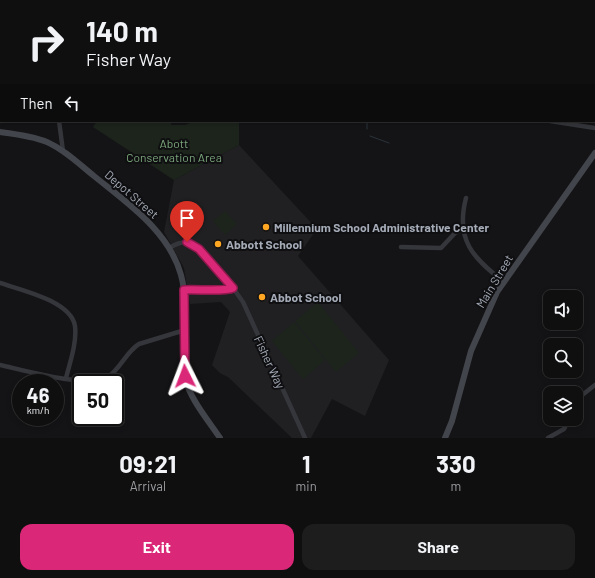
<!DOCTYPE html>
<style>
body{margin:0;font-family:Barlow,sans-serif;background:#1d1d1e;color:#f1f3f6;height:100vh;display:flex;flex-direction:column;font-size:15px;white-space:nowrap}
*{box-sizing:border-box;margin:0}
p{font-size:13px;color:#9b9c9f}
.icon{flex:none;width:22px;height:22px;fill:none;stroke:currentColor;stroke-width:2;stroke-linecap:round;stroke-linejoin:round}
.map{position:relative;height:438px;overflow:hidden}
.sheet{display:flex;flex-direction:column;background:#0f0f10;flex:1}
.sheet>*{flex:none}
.top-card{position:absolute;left:0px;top:0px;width:595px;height:122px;box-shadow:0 2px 6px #0003,0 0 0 1px #2f2f30;background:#0f0f10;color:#f1f3f6;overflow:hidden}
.buttons{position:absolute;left:543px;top:290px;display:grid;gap:8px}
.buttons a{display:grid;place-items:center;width:40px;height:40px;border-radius:8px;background:#0f0f10;box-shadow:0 2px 6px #0003,0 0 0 1px #2f2f30;font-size:20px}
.speed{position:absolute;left:12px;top:374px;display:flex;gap:8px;font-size:20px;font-weight:700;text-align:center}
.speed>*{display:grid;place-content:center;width:52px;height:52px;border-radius:50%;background:#0f0f10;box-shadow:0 2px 6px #0003,0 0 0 1px #2f2f30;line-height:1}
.speed small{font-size:10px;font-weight:400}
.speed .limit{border:2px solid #111;border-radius:6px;background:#fff;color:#111}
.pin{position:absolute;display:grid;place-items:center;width:34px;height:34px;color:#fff;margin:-41px -17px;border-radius:50% 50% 50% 0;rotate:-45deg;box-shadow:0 0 4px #0007}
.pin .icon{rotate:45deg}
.me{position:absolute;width:44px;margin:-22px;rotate:357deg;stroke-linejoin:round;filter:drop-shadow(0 0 3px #0008)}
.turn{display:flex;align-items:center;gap:14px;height:84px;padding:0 20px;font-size:18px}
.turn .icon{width:52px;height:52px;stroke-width:2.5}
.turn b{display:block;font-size:28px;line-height:34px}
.then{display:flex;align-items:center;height:38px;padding:0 20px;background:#0003;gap:8px;font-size:15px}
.eta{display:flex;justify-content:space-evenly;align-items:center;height:68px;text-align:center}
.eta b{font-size:24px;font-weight:700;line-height:28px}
.primary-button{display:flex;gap:8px;margin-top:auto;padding:8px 20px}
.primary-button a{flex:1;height:46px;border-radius:12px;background:#db2777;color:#fff;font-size:16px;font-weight:700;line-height:46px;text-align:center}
.primary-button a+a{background:#1d1d1e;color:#f1f3f6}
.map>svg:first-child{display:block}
.built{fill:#202023}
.green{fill:#1c241c}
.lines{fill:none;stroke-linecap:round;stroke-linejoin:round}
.stream{stroke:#29343b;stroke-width:1}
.minor{stroke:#35363b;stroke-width:4.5}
.secondary{stroke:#43454c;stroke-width:6}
.route-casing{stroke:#8e194d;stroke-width:10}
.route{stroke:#db2777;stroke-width:7}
.poi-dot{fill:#ffa723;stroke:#0f0f11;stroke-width:1.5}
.labels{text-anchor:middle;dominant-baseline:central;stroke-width:4;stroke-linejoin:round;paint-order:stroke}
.park-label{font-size:12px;fill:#7aa47a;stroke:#0f0f11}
.street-label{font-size:12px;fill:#a5acb8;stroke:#0f0f11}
.poi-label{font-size:12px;font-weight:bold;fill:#a5acb8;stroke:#0f0f11;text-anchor:start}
</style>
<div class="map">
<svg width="595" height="438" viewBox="0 0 595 438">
<rect width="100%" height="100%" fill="#141416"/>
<polygon class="built" points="239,145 317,229 298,256 389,360 365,416 332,399 311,438 292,438 228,377 220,373 212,365 230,312 221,302 190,304 184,268 164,232 174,180"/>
<g class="green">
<polygon points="141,0 247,0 245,1"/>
<polygon points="278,0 481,0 482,1 279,1"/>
<polygon points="97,121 171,121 171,125 185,125 195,121 239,121 239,145 174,180 93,127"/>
<polygon points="225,211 237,224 225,235 213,221"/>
<polygon points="318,302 359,353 336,372 295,321"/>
<polygon points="294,322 325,360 303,379 272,341"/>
</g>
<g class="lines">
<g class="stream">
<polyline points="298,0 299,1"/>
<polyline points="367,121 367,129"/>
<polyline points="370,136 389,143"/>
</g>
<g class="minor">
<polyline points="58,0 58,1"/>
<polyline points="138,0 140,1"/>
<polyline points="539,0 540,1"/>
<polyline points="556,1 557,0"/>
<polyline points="0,28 1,28"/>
<polyline points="594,48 595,48"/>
<polyline points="59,121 63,151"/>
<polyline points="550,121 595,128"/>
<path d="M 466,198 C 455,240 473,258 504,282"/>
<polyline points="401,247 441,248 455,233 463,229"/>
<path d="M 169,248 C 174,245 180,242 187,242 C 201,243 224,277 233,288"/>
<path d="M 0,283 C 21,290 71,301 75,326 C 77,343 70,362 66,378"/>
<path d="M 184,290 C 196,289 225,292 233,288 L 243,302 L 305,438"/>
<path d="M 0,365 C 23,370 89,389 108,377 C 121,368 126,352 139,344 L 185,330"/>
<polyline points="576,404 581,396 595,385"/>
<polyline points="548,438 564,429 569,419"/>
</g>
<g class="secondary">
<path d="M 0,132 C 16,134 33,136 47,142 C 65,150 79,164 94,176 C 127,203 169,231 181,275 C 187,297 185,321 184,344 C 184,355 183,367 185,378 C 190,399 208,420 220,438"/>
<polyline points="445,438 452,421 471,351 497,292 595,153"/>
</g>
</g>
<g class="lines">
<defs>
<path id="route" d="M 185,376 L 184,290 C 196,289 225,292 233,288 L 199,249 L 187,242"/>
</defs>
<use href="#route" class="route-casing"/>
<use href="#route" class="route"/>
</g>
<g class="poi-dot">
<circle cx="266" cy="227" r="4"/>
<circle cx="218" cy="244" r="4"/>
<circle cx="262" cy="297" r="4"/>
</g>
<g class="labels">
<g class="park-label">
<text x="174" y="143">Abott<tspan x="174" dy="14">Conservation Area</tspan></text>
</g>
<g class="street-label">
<text transform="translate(132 194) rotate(41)">Depot Street</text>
<text transform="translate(494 281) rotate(-59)">Main Street</text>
<text transform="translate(270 362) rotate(65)">Fisher Way</text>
</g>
<g class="poi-label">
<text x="274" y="227">Millennium School Administrative Center</text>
<text x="226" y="244">Abbott School</text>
<text x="270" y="297">Abbot School</text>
</g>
</g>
</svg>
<div class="buttons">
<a><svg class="icon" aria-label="sound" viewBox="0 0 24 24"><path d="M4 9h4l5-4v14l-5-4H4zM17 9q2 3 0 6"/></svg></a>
<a><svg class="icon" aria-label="search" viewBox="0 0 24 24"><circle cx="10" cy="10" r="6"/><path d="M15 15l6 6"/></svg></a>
<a><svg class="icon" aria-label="layers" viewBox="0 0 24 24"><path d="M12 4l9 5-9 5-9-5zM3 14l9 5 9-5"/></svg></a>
</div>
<div class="speed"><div>46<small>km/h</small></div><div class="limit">50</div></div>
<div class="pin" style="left:187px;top:242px;background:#d93025"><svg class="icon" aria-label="arrive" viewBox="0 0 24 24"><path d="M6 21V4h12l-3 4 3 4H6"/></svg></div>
<svg class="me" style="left:185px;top:376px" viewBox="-20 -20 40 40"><path d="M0-17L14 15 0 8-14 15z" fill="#db2777" stroke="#fff" stroke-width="4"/></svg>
<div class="top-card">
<div class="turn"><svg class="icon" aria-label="right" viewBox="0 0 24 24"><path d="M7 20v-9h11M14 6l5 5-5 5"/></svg><div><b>140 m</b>Fisher Way</div></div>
<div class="then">Then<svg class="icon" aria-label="left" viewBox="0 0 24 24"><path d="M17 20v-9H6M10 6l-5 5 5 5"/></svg></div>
</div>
</div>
<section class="sheet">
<div class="eta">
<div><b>09:21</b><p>Arrival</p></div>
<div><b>1</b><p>min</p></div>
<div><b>330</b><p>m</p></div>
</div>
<div class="primary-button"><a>Exit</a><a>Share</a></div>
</section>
